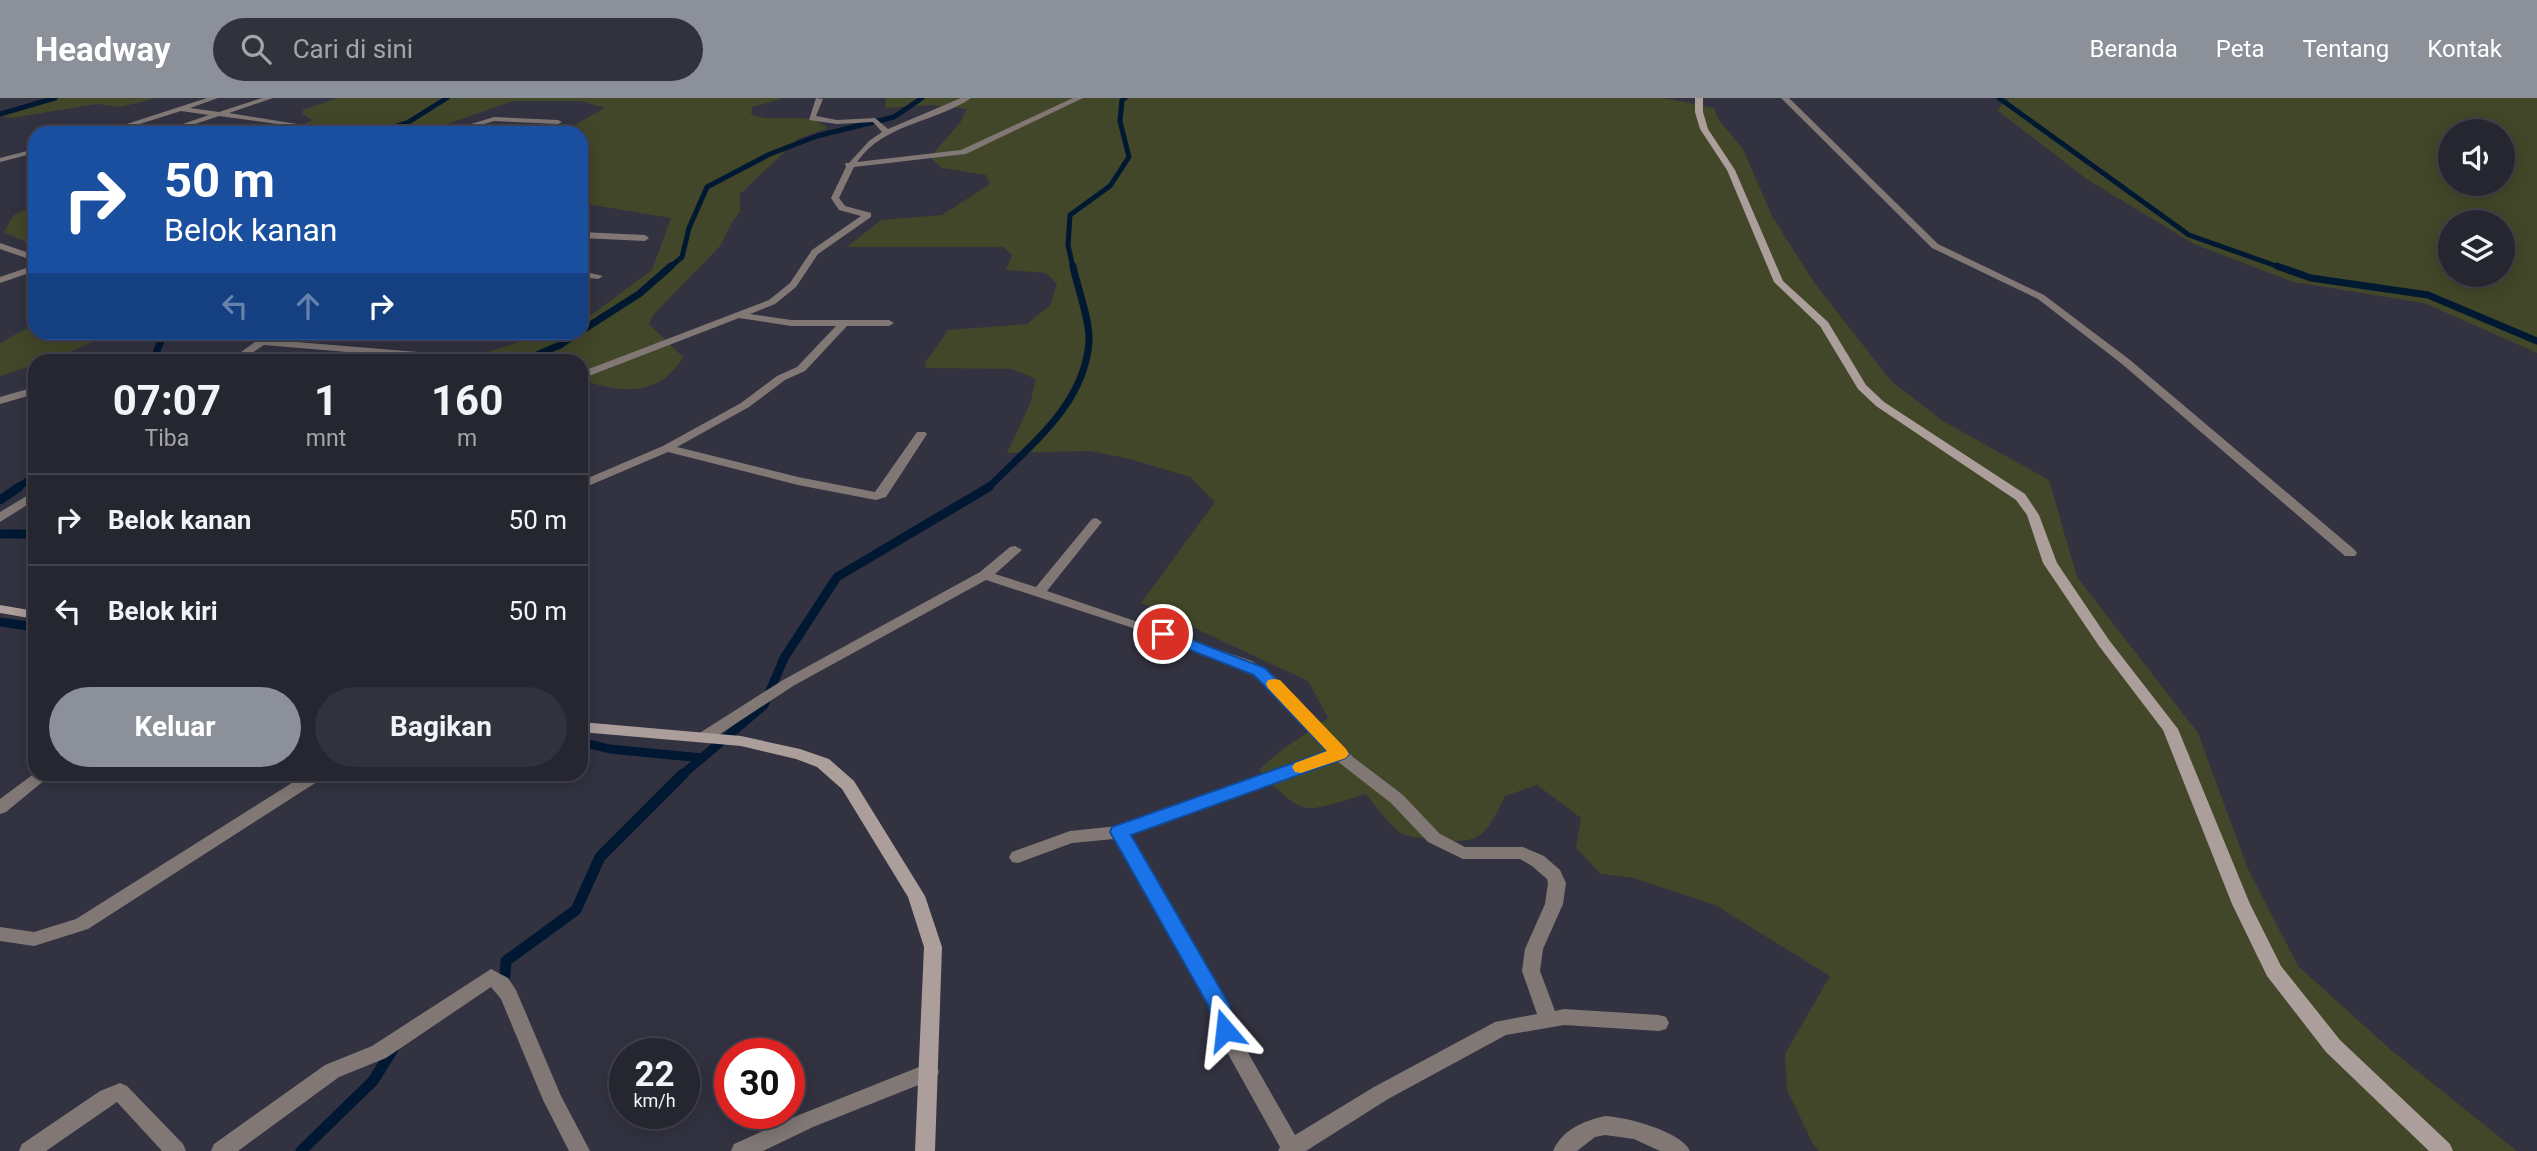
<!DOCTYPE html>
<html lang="id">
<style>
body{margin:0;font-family:Roboto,sans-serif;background:#32323d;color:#f1f3f6;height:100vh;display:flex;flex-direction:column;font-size:26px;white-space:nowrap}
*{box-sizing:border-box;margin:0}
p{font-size:23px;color:#a4a5ab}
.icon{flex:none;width:38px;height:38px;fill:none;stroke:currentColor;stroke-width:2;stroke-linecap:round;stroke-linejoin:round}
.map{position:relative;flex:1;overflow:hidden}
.side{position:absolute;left:28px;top:256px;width:560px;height:427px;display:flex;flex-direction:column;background:#262631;border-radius:21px;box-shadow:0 4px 18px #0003,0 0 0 2px #42434d}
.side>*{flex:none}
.guide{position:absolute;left:28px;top:28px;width:560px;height:214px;border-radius:21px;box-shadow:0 4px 18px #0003,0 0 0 2px #42434d;background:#1a4fa0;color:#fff;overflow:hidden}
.fabs{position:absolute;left:2438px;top:21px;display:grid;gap:14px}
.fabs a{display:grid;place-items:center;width:77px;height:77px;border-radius:50%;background:#262631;box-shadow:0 4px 18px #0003,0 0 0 2px #42434d;font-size:35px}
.speed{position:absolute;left:609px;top:940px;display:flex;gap:14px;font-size:35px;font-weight:700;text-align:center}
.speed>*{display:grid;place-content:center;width:91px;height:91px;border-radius:50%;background:#262631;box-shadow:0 4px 18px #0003,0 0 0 2px #42434d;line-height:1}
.speed small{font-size:18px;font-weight:400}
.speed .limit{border:10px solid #d22;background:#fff;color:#111}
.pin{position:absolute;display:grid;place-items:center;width:60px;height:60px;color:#fff;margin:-30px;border:4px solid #fff;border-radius:50%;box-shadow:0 2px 7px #0007}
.me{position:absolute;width:77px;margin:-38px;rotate:343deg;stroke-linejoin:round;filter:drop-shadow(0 0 5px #0008)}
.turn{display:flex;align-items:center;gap:24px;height:147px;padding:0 21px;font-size:32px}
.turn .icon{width:91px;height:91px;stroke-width:2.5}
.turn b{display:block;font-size:49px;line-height:60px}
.lanes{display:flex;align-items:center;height:66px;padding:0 21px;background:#0003;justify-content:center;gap:35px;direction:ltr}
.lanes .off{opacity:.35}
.eta{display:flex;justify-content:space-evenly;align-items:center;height:119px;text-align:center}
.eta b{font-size:42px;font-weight:700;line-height:49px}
.cta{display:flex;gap:14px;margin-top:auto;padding:14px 21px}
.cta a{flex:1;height:80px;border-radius:42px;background:#8c9099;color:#fff;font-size:28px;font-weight:700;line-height:80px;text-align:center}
.cta a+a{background:#32323d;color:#f1f3f6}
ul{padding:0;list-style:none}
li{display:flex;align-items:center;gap:21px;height:91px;padding:0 21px;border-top:2px solid #42434d}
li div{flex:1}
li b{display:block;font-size:26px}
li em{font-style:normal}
header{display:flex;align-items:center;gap:42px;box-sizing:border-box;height:98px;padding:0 35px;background:#8c9099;color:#fff}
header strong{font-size:33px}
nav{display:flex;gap:38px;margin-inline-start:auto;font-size:24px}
.search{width:490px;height:63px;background:#32323d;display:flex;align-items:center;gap:18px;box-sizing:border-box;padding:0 24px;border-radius:38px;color:#a4a5ab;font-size:26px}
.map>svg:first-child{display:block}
.green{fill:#424729;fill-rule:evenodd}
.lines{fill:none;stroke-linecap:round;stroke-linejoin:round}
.stream-far3{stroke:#001832;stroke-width:5}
.stream-far2{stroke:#001832;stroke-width:7}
.stream-far1{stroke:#001832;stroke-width:9}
.stream{stroke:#001832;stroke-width:11}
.street{fill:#817876;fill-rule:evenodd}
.secondary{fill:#ac9e9a;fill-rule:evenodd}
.route{fill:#1a73e8;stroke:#114b97;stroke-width:2}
.slow{fill:#f59e0b}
</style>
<header>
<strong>Headway</strong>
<div class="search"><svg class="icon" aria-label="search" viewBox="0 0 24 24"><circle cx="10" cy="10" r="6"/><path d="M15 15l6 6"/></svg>Cari di sini</div>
<nav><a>Beranda</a><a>Peta</a><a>Tentang</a><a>Kontak</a></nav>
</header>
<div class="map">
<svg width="2537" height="1053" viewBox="0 0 2537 1053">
<rect width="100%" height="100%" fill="#333241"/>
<g class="green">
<polygon points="47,0 156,0 121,9 97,6 11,20 0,18 0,14"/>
<path d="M 337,0 L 784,0 L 752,9 L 751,16 C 773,27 809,11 827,30 L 798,41 L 740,96 L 740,114 L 732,124 L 721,147 L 653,217 L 649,226 L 683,259 C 660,299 620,296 581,281 L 581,262 L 462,262 L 548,235 L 581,234 L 581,221 L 594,215 L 652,172 L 671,120 L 581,105 L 581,35 L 560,35 L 605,10 L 581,3 L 513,3 L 422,35 L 288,35 L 312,22 L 302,16 L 303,12 Z"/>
<path d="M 886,0 L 1664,0 L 1714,10 L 1719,22 L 1743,51 L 1772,118 L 1813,183 L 1891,283 L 1943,323 L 2049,382 L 2077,479 L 2198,635 L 2248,771 L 2298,868 L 2390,951 L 2517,1053 L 1819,1053 L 1813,1046 L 1787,992 L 1785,956 L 1830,878 L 1715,807 L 1633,780 L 1601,776 L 1576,750 L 1581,720 L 1537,687 L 1505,698 C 1486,737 1481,748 1436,741 C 1426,740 1412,740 1403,736 C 1393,732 1374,706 1366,696 C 1302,715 1306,721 1259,672 L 1279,654 L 1328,620 L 1308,583 L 1141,505 L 1215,404 L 1190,379 L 1130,361 L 1090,353 L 1007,355 L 1030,306 L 1036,281 L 1012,271 L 926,270 L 925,265 L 948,232 L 1027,226 L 1050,207 L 1057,186 L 1046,175 L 1006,172 L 1012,157 L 1003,149 L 847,149 L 881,122 L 942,117 L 990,86 L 986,77 L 942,70 L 930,59 L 960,25 L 967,11 L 931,7 L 885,10 Z"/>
<path d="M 2010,0 L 2537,0 L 2537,255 L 2424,205 L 2293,184 L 2194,146 L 2088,82 L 1997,12 ZM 2502,33 L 2502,86 L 2450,86 L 2450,33 ZM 2502,124 L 2502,177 L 2450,177 L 2450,124 Z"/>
<polygon points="35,104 35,148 4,134 14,117 30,110"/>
<polygon points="35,226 35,234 114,235 55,260 35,262 35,267 0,278 0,245"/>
</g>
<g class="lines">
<g class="stream-far3">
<polyline points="1999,0 2189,137 2282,170"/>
<polyline points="0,16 55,0"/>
<polyline points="375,35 407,25 447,0"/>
<polyline points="669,170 682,159 689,130 707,89 770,56 817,38 894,19 922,0"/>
<polyline points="1073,170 1068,147 1070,117 1110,88 1129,59 1120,23 1122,2 1125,0"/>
</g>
<g class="stream-far2">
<polyline points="2277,168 2311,180 2428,197 2537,243"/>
<polyline points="581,233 639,196 671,168"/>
<polyline points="153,262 165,234"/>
<polyline points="525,262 560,247 579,234"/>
<polyline points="17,390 35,378"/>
<path d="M 988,390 C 1029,348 1086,306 1089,242 C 1090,222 1077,189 1073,168"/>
</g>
<g class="stream-far1">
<polyline points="0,402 19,389"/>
<polyline points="0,436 35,436"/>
<polyline points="0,524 35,529"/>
<polyline points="581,644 610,651 702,660 764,607 784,560 837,479 989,389"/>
<polyline points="681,678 702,660"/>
</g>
<g class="stream">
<polyline points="495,884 505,878 506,863 576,812 600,759 683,676"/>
<polyline points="301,1053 373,983 393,951"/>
</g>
<g class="street">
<polygon points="207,0 218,0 190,10 219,14 262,0 273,0 229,15 303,27 299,29 219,18 168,35 156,35 209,17 181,13 111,35 99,35"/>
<path d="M 816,0 L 823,1 L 816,18 L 837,22 L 875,20 L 888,31 L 961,0 L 971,0 C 935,25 884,25 857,64 L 961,52 L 1073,0 L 1083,0 L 966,56 L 854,69 L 839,100 L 845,108 L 871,115 L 871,119 L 818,156 L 796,189 L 775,206 L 750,216 L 791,222 L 889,222 L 894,225 L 889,228 L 847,228 L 805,273 L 785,282 L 749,309 L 677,349 L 798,379 L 875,394 L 917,334 L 925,334 L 927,336 L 886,399 L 876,402 L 798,387 L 668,354 L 581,391 L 581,383 L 663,348 L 741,305 L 777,278 L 797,269 L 836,228 L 791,228 L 739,220 L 581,281 L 581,274 L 769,202 L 790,185 L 812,152 L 861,118 L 839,112 L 831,100 L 846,69 L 845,65 L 849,65 L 869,43 L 882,34 L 873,24 L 837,26 L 809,22 Z"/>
<polygon points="1781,0 1789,0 1938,146 2044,197 2130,262 2355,452 2357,455 2355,458 2345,458 2122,266 2038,201 1932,150"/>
<polygon points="494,19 558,22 562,24 558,26 494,23 471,30 505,33 509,35 462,33 442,35"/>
<polygon points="35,51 35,55 0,64 0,60"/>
<polygon points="581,134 645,137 649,140 645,143 581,140"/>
<polygon points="0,145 35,157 35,163 0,151"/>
<polygon points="35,167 35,173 0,185 0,179"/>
<polygon points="581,173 603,178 598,181 581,179"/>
<polygon points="269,234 282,234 272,242 430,255 435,258 430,261 264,247 241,262 230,262"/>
<polygon points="35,289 35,296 0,306 0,299"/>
<polygon points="35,393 35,402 0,424 0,414"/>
<path d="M 1096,420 L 1102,424 L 1047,493 L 1252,563 L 1274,578 L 1353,659 L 1403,697 L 1440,736 L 1465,749 L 1523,749 L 1544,758 L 1560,772 L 1566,785 L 1563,806 L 1543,851 L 1540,873 L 1555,913 L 1564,911 L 1659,917 L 1666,919 L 1669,925 L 1666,931 L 1659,933 L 1564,927 L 1506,937 L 1388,1001 L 1306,1053 L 1278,1053 L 1280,1049 L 1218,938 L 1209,907 L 1114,741 L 1072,745 L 1018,765 L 1012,764 L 1009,759 L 1012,754 L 1070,733 L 1118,728 L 1329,654 L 1264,584 L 1242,569 L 1136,531 L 986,482 L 793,588 L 708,644 L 698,644 L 695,640 L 698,636 L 783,582 L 980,474 L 1010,449 L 1015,448 L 1022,452 L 995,476 L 1036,489 L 1092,421 ZM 1337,663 L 1391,705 L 1428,744 L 1463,761 L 1520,761 L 1532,768 L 1547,781 L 1548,785 L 1545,806 L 1525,851 L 1522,873 L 1537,916 L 1495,924 L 1374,989 L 1295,1037 L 1234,930 L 1225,900 L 1129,737 Z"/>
<polygon points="35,675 52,676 6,714 0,716 0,701"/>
<polygon points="306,676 325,676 323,680 88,831 34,848 0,843 0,829 34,834 76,821"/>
<polygon points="491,871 508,880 516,892 561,998 590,1053 569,1053 543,1002 501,901 491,889 386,960 339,979 238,1053 211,1053 214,1046 325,967 372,948"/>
<polygon points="929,965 936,968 939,974 936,980 813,1029 763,1053 731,1053 734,1046 799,1017"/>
<polygon points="120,985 127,988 183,1046 186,1053 162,1053 117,1004 46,1053 19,1053 22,1046 100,993"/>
<path d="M 1605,1018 C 1626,1019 1681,1033 1690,1053 L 1660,1053 L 1634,1041 L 1605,1037 L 1595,1039 L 1577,1053 L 1553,1053 C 1562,1032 1583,1023 1605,1018 Z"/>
</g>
<g class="secondary">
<polygon points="1695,0 1703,0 1703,14 1708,31 1735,72 1783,183 1828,224 1866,287 1884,304 2025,396 2039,417 2057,465 2109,542 2178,631 2250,806 2281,868 2340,942 2450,1046 2453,1053 2429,1053 2326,954 2267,878 2232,806 2163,632 2099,548 2043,465 2027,417 2016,402 1876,308 1858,291 1820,228 1774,184 1727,72 1700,31 1695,14"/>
<polygon points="0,507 35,513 35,521 0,515"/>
<polygon points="581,624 741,638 800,651 829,661 854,683 925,798 942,849 935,1053 915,1053 924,849 908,799 842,691 817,669 796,661 741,648 581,634"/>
</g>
</g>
<polygon class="route" points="1163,531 1265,570 1349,656 1346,660 1131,737 1229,906 1236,932 1232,939 1225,942 1217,939 1208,907 1110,734 1112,729 1327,653 1254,577 1157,539 1155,536"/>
<polygon class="slow" points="1274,581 1280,582 1346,651 1349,656 1346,660 1301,675 1295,674 1292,669 1295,665 1327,653 1268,590 1266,586 1268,582"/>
</svg>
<div class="fabs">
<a><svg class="icon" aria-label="sound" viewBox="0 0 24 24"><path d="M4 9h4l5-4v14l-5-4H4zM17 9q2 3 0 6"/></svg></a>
<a><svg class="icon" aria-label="layers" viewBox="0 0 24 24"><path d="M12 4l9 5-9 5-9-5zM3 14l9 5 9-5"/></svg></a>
</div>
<div class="speed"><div>22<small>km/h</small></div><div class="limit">30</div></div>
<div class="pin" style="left:1163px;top:536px;background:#d93025"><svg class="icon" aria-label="arrive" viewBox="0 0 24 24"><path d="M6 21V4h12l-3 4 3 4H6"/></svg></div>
<svg class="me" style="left:1225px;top:932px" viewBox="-20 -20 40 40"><path d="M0-17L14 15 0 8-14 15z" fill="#1a73e8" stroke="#fff" stroke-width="4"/></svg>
<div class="guide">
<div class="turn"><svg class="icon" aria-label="right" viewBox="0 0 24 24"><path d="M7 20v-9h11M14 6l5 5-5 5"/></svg><div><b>50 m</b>Belok kanan</div></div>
<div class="lanes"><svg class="icon off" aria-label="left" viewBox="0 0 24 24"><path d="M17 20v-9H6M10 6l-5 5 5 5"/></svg><svg class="icon off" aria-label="ahead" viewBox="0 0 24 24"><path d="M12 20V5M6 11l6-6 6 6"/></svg><svg class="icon" aria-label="right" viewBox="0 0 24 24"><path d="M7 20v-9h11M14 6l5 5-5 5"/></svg></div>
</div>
<section class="side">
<div class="eta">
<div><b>07:07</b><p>Tiba</p></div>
<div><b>1</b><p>mnt</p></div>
<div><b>160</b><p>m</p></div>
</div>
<ul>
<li><svg class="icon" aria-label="right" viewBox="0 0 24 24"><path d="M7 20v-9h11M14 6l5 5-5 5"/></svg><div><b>Belok kanan</b></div><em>50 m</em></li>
<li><svg class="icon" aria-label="left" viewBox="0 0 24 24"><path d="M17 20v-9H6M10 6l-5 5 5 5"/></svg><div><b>Belok kiri</b></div><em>50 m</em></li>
</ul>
<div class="cta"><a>Keluar</a><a>Bagikan</a></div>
</section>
</div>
